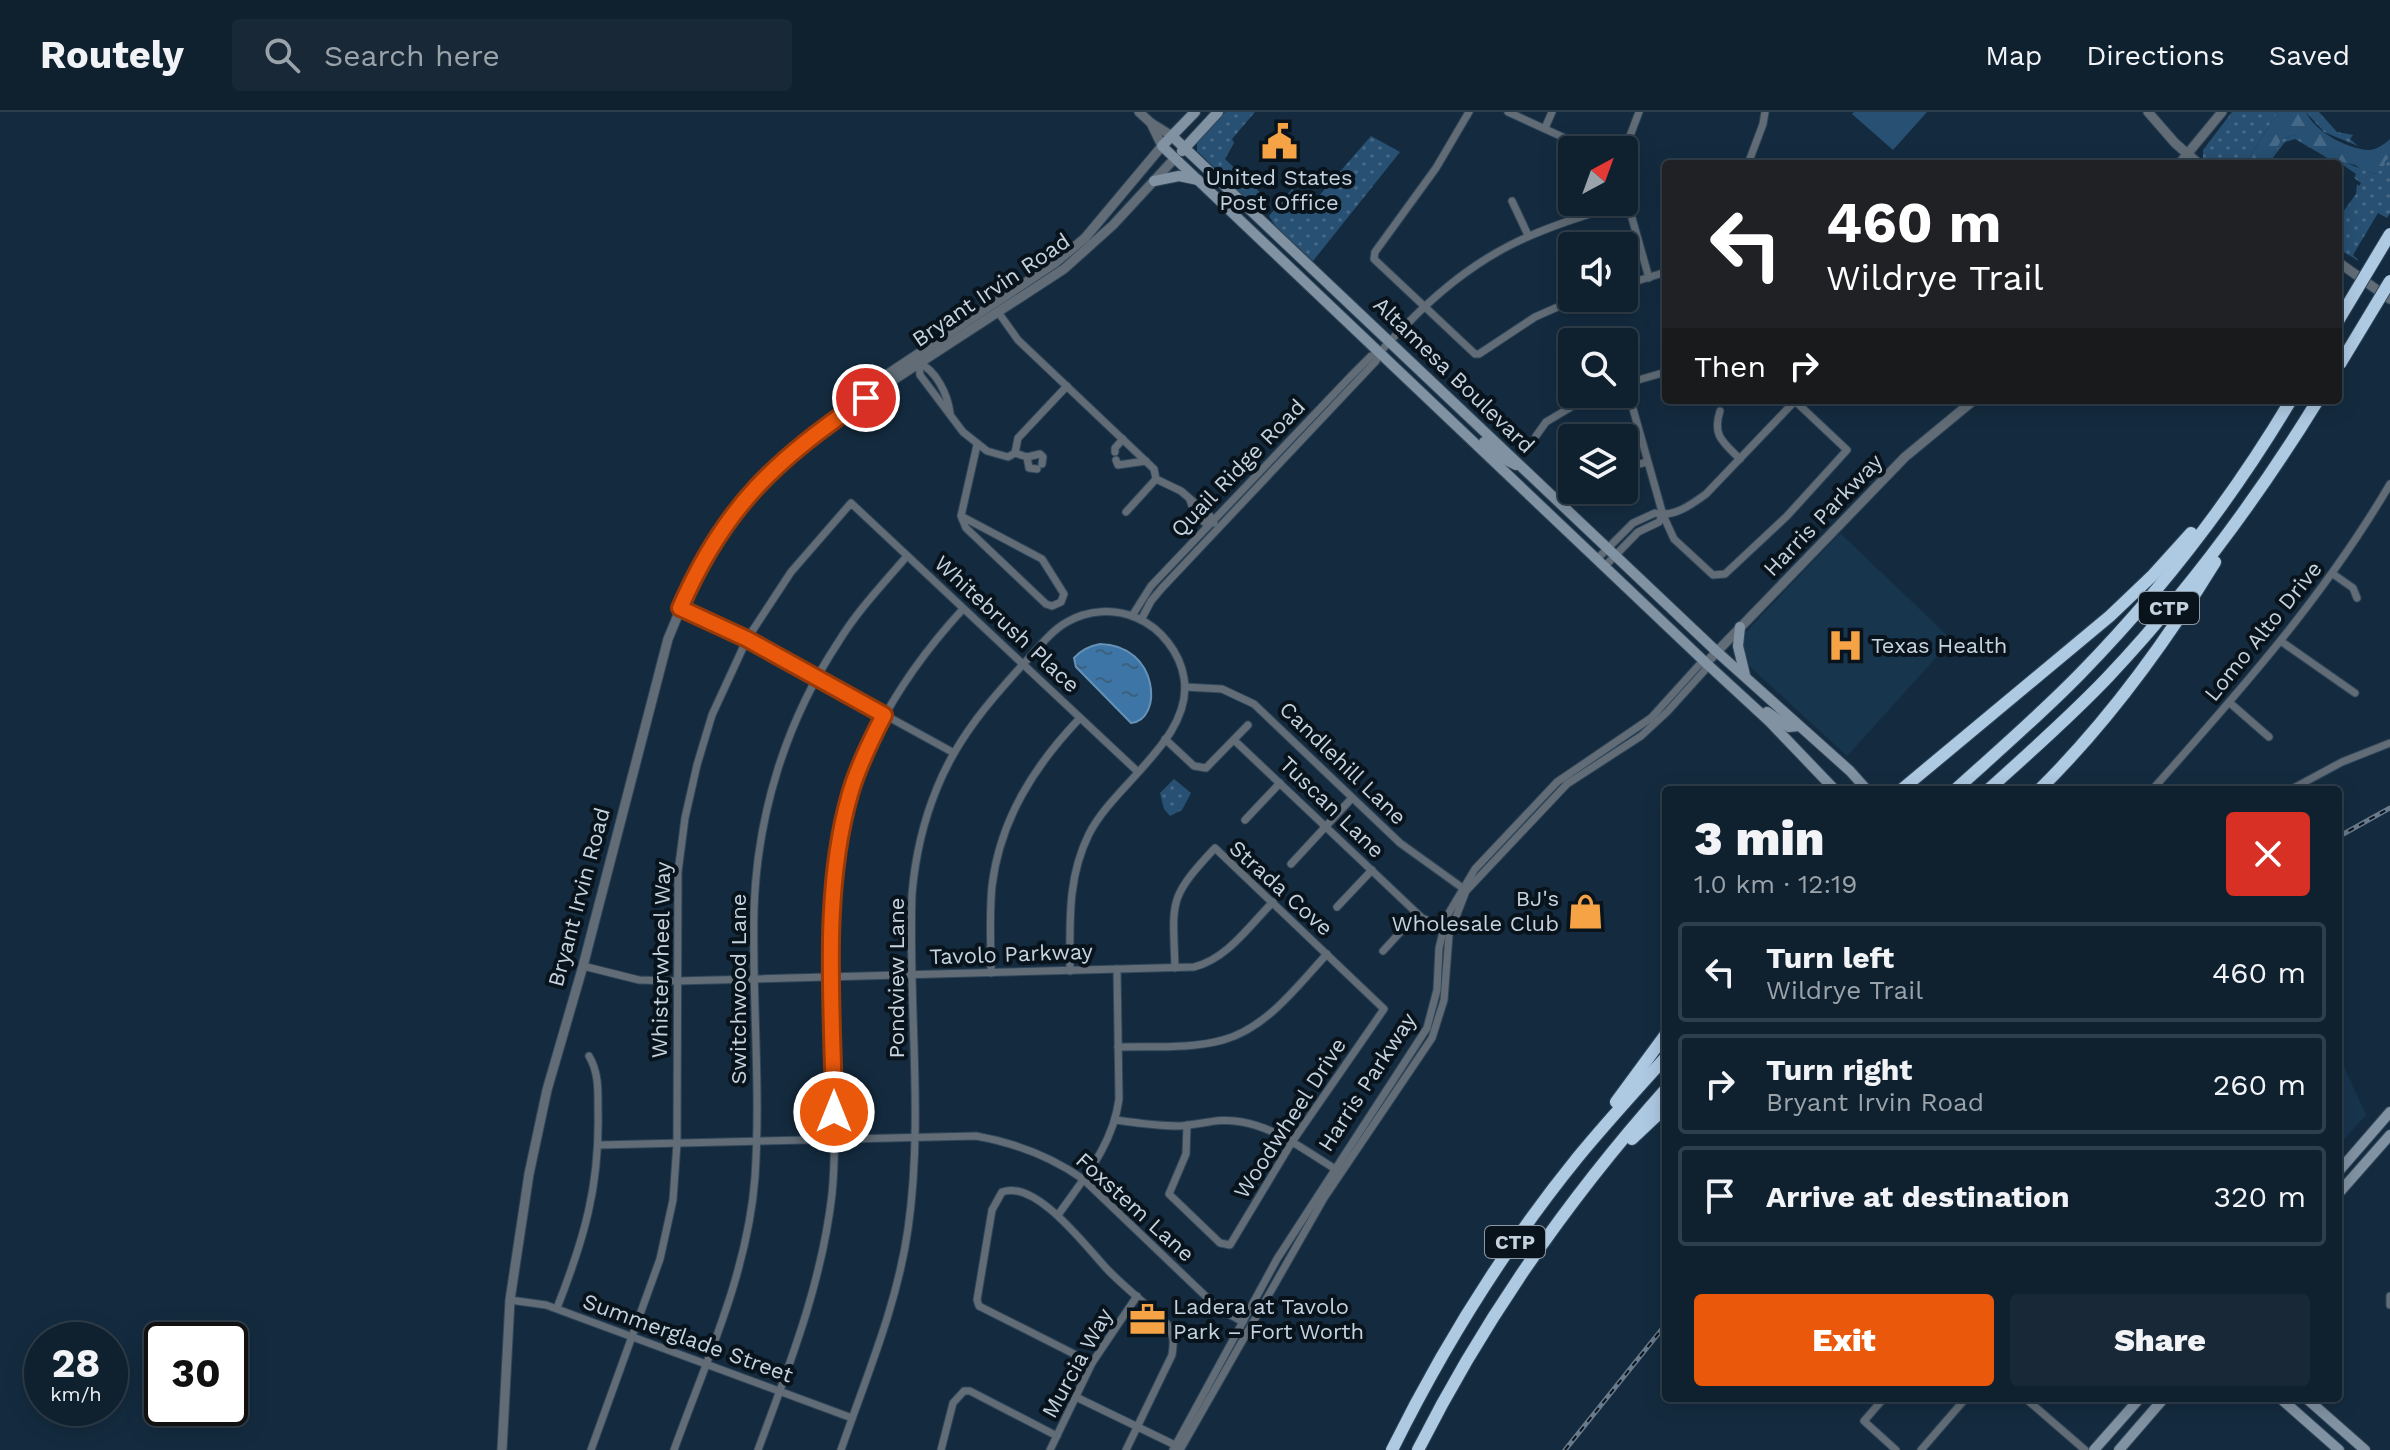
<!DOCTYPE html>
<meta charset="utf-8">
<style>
body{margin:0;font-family:"Work Sans",sans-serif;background:#182837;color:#f1f3f6;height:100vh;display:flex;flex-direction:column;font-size:30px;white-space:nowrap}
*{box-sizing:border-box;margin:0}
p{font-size:26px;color:#9ba3aa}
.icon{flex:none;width:44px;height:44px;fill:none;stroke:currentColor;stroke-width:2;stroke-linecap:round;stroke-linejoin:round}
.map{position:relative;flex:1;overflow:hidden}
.panel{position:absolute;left:1662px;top:674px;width:680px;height:616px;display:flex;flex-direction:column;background:#0f202f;border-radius:8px;box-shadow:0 4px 20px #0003,0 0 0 2px #2f3e4b}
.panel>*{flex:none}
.hud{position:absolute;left:1662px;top:48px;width:680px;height:244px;border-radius:8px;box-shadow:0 4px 20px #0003,0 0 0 2px #2f3e4b;background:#202124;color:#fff;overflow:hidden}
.needle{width:52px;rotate:41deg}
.tools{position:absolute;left:1558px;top:24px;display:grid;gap:16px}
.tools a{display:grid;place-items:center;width:80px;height:80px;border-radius:8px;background:#0f202f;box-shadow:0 4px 20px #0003,0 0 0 2px #2f3e4b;font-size:40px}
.speed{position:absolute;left:24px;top:1210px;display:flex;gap:16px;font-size:40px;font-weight:700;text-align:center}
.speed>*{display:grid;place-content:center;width:104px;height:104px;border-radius:50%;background:#0f202f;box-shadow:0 4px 20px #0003,0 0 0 2px #2f3e4b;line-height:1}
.speed small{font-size:20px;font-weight:400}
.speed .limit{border:4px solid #111;border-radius:12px;background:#fff;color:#111}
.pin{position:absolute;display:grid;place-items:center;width:68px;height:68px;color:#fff;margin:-34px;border:4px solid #fff;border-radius:50%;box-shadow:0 2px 8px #0007}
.me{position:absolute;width:88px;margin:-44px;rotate:0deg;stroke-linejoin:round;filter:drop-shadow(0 0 6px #0008)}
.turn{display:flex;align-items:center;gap:28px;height:168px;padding:0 32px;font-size:36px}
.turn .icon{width:104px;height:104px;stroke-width:2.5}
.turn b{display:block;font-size:56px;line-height:68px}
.then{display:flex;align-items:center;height:76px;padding:0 32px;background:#0003;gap:16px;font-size:30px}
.round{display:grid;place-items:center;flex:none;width:84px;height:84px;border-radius:8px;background:#182837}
.summary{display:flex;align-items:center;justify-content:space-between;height:136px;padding:0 32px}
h1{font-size:48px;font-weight:800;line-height:60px}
.action{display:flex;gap:16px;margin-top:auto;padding:16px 32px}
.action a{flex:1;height:92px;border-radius:8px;background:#ea580c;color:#fff;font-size:32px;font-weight:800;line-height:92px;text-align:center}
.action a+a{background:#182837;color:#f1f3f6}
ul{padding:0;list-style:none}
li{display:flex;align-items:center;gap:24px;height:100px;margin:0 16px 12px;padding:0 16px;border:4px solid #2f3e4b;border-radius:8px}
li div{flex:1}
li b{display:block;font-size:30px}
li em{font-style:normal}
header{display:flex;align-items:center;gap:48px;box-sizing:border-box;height:112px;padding:0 40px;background:#0f202f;border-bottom:2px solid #2f3e4b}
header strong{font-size:38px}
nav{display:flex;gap:44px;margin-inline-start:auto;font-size:28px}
.search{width:560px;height:72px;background:#182837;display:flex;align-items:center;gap:20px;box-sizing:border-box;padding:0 28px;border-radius:8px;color:#9ba3aa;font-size:30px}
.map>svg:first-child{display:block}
.built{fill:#18354e}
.grass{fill:url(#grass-dots)}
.forest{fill:url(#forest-firs)}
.pitch{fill:#275072}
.water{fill:url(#water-ripples);stroke:#6692b7;stroke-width:2}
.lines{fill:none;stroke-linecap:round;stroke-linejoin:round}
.minor-casing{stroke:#304659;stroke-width:9}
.tertiary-casing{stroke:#304659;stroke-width:11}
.secondary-casing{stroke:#304659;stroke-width:12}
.motorway-casing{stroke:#304659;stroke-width:14}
.minor{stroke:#616c76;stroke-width:7}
.tertiary{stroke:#616c76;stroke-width:9}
.secondary{stroke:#8192a2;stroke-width:10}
.motorway{stroke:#aecae3;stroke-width:12}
.rail-casing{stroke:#687a8b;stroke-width:5}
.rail{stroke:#09131c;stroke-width:2;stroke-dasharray:6;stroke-linecap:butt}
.motorway-bridge-casing{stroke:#304659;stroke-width:14;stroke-linecap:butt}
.motorway-bridge{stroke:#aecae3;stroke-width:12}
.route-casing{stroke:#983908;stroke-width:20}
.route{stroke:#ea580c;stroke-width:14}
.labels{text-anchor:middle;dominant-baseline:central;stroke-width:8;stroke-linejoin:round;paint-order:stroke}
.shield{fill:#09131c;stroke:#8d99a5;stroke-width:2}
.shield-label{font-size:20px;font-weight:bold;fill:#c5d3e0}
.poi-label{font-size:22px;fill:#c5d3e0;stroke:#09131c;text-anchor:start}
.street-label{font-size:22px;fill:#c5d3e0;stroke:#09131c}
</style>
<header>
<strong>Routely</strong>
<div class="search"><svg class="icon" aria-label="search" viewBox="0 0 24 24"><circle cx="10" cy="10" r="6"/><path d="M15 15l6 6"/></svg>Search here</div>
<nav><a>Map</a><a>Directions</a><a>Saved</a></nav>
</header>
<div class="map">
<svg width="2390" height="1338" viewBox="0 0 2390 1338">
<defs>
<pattern id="grass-dots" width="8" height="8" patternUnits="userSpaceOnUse" patternTransform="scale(2)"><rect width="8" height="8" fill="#275072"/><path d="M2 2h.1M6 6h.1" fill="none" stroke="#456886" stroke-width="1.8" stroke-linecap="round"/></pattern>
<pattern id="forest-firs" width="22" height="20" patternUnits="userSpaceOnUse" patternTransform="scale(2)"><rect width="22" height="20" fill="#275072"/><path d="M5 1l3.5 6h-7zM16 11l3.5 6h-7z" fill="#456886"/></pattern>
<pattern id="water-ripples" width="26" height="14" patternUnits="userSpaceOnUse" patternTransform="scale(2)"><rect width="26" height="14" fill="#3d76a6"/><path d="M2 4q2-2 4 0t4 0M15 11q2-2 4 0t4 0" fill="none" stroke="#3c607e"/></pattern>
</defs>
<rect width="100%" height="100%" fill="#142b3f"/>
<g class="built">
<polygon points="1840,421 1952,528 1847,644 1744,549 1741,537 1746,520"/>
<polygon points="2338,941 2366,1003 2338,1034"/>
</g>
<g class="grass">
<polygon points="1225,0 1255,0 1232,27 1234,31 1225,47 1266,86 1266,94 1262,98 1257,97 1197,39 1197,30"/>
<polygon points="2232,0 2278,0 2245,52 2210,52 2203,46 2203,38"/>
<polygon points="2306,0 2319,0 2337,20 2353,23 2350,27 2358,34 2324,20"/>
<path d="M 2294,23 C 2300,26 2304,29 2310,33 C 2319,39 2368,61 2376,62 L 2390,45 L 2390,101 L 2387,106 L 2378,101 L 2353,143 L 2359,149 L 2338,137 L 2338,107 L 2356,82 L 2357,72 L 2359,74 L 2361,71 L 2354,66 L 2356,62 L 2343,53 L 2340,56 L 2338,52 L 2295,27 L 2285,30 L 2268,52 L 2282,27 Z"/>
<polygon points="1371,24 1400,40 1313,149 1276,115 1269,104 1292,77 1311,93"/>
<polygon points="1174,667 1191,681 1182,698 1170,704 1164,697 1160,681"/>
</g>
<path class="forest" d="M 2278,0 L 2306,0 C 2315,20 2346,36 2367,38 C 2375,39 2385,32 2390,27 L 2390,45 L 2385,50 L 2384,55 L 2376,62 L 2362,58 L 2355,53 L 2327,46 L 2294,23 L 2282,27 L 2268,52 L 2245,52 Z"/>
<polygon class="pitch" points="1854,0 1927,0 1893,38 1852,2"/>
<path class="water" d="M 1100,532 C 1160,533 1163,609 1131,611 L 1076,555 L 1074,546 C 1081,538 1089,534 1100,532 Z"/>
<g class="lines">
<defs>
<g id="minor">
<polyline points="1469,0 1436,56 1375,140 1374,147 1475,242 1479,242 1535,205 1578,186"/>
<polyline points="1508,0 1591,38"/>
<polyline points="1545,16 1552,0"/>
<polyline points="1621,38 1630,24 1639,0"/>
<polyline points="1748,52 1763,12 1765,0"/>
<polyline points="1624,78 1649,166"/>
<polyline points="1512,89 1528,123"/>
<polyline points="1624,173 1666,160"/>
<polyline points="998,200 1018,228 1154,357 1156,367 1181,379 1210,404 1214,411"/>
<polyline points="919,251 920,263 963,320 987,339 1008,345 1015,341 1018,326 1067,274"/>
<path d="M 919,251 C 936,258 948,283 950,301"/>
<polyline points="1624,272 1666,260"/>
<path d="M 1720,299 C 1712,324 1723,330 1740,347"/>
<polyline points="1536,324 1546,310 1593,282"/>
<polyline points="1115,340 1115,336 1123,327"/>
<polyline points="1015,341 1027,345 1029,356 1037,357"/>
<polyline points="1027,345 1040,342 1043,345 1042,352"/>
<polyline points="1116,348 1118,353 1146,349"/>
<polyline points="1624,356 1647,350"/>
<polyline points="1190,388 1195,402 1205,411 1210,408"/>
<polyline points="1126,400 1156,367"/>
<polyline points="961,404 966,416 1046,492 1052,494 1061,490 1064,482 1042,447 961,404 977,333"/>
<path d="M 1598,446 L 1633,411 L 1655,401 C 1673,406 1691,393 1706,382 L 1795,289 L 1847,338 L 1787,404 L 1725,462 L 1713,463 L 1674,427 L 1663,403 L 1626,272"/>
<polyline points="1606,453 1638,420 1659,410 1663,403"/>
<polyline points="2333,462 2353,476 2357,486"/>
<polyline points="680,496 747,527 954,641"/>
<polyline points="1132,504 1151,474 1351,264 1371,244 1380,241"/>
<path d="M 1141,508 L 1151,489 L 1162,476 L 1376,249 C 1382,234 1397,223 1408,211 C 1477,140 1535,116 1628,91"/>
<polyline points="2282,530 2355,581"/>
<polyline points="1185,575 1222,577 1254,592 1400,731 1464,777"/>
<polyline points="2230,591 2269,625"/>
<polyline points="1165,627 1194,654 1206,656 1248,613"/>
<polyline points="1234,628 1422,806 1443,815"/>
<path d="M 2152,678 C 2238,581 2324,485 2390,372"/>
<polyline points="2290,678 2342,650 2390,631"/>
<polyline points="1245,708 1280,671"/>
<polyline points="1291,752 1352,686"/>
<polyline points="1337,795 1372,758"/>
<polyline points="1383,839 1417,802"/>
<path d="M 583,854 L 639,868 L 677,869 L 1194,855 C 1227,847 1249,814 1273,790"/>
<path d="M 1175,856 C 1173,789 1167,787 1215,736 L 1384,897 L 1292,1030 L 1230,1133 L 1220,1131 L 1169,1082 L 1186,1042 L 1187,1013"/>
<path d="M 991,861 C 991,832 989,803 992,774 C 1000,707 1035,653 1080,606"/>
<path d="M 1118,935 C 1153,934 1190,937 1223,928 C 1267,916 1298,873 1327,842"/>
<path d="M 1116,1008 C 1137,1011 1158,1014 1179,1014 C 1200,1013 1220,1005 1242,1010 C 1277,1016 1307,1040 1337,1058"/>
<path d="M 599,1033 L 976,1024 C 1016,1031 1050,1044 1083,1067 L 1218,1196 L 1243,1210"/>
<path d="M 1058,1103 C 1084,1066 1113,1033 1119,987 L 1117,857"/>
<polyline points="2390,1184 2390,1193"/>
<polyline points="510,1188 546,1193 852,1306"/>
<path d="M 557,1196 C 584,1127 600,1074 598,998 C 598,979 599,961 589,944"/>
<path d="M 1092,1251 L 979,1194 L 977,1188 L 992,1098 L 1002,1080 C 1036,1067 1087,1136 1107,1157 C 1126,1177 1148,1193 1167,1212 C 1174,1223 1174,1230 1172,1243 L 1126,1338"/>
<polyline points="1076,1285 1179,1335"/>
<polyline points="1884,1286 1864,1309 1896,1338"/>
<polyline points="2025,1286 2085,1338"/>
<polyline points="591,1338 660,1147 673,1088 677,1031 678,760 685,706 697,653 712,603 747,527 791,460 851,391 1137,659"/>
<path d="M 674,1338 C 706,1249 748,1160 755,1065 C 761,976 752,887 754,798 C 757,702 786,609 839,529 C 858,498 884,471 907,444"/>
<path d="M 758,1338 C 789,1254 822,1171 832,1082 C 836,1042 834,1000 833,960 C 833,896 827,830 834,766 C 844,661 892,574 963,497"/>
<path d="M 841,1338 C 866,1265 897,1194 908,1117 C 924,1006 908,894 912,782 C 915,746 923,710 937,676 C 957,626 991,587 1027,548 C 1039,535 1051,519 1067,510 C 1088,498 1114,496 1137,506 C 1161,516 1180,541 1184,566 C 1194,626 1114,672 1089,722 C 1067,766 1070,811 1070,859"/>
<polyline points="941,1338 953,1291 964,1279 970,1279 1057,1324"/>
<polyline points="1050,1338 1092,1251 1137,1184"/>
<polyline points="1173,1338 1277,1147 1427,916 1437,878 1439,836 1447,804 1475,757 1557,670 1651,606 1699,553 1706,551"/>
<polyline points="1180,1338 1324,1086 1432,926 1444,888 1449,823 1466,779 1567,672 1641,624 1667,600 1705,558 1706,551"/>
<polyline points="1921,1338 1966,1286"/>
</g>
<g id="tertiary">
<polyline points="1139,0 1151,11 1172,24"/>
<polyline points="2148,0 2175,31 2199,52"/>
<polyline points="2179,52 2222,0"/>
<polyline points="2338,150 2390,187"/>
<polyline points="854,289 871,273 1055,151 1085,126 1162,34 1151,11"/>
<polyline points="1706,551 1905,345 1974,288"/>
<polyline points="502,1338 510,1188 529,1062 547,978 583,854 668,527 697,457 740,394 761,368 785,347 812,323 866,286 1064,157 1113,113 1175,46"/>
</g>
<g id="secondary">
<polyline points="1195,0 1162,34 1706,551 1769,609 1835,678"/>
<polyline points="1172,24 1716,539 1850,659 1867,678"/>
<polyline points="1182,39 1218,0"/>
<polyline points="1154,69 1179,64 1198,68"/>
<polyline points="1484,330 1504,347 1516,353"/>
<polyline points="1740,515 1738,534 1745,563"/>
<polyline points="1767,600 1789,615 1799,614"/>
<polyline points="2338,1060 2390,1000"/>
<polyline points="2338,1082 2390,1023"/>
<polyline points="2280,1286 2339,1338"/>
<polyline points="2306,1286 2365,1338"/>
<polyline points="2094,1338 2140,1286"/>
<polyline points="2119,1338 2164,1286"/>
</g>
<g id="motorway">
<polyline points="1901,678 2110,504 2153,463 2191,421"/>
<path d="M 1955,678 C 1997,640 2040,603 2080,562 C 2160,480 2232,387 2291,288"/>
<path d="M 1988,678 C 2029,641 2070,605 2108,565 C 2188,480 2257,387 2318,288"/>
<path d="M 2039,678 C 2108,610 2164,533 2215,450"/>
<polyline points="1616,990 1666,922"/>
<polyline points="1632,1027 1666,995"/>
<path d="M 1392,1338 C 1443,1235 1505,1135 1578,1045 C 1606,1011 1636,978 1666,945"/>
<path d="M 1418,1338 C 1484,1207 1569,1086 1666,977"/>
</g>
</defs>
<use href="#minor" class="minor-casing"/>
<use href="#tertiary" class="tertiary-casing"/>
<use href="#secondary" class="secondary-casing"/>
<use href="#motorway" class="motorway-casing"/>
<use href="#minor" class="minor"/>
<use href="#tertiary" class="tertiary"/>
<use href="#secondary" class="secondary"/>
<use href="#motorway" class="motorway"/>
<defs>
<g id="rail">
<polyline points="2338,725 2390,696"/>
<polyline points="1565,1338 1666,1212"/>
</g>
</defs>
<use href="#rail" class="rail-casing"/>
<use href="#rail" class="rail"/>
<defs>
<g id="motorway-bridge">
<polyline points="2338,209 2390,122"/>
<polyline points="2340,252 2390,169"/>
</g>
</defs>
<use href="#motorway-bridge" class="motorway-bridge-casing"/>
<use href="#motorway-bridge" class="motorway-bridge"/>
</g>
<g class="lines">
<defs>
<path id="route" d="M 834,1000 C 833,897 821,782 850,682 C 858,654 871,628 884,603 L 747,527 L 680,496 C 725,393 776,348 866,286"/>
</defs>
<use href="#route" class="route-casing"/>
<use href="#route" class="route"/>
</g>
<defs>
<symbol id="civic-bare" viewBox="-9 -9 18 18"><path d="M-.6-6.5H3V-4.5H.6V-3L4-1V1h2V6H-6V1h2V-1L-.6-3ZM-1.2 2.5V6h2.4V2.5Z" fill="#f5a345" stroke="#09131c" stroke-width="2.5" paint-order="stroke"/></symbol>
<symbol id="hospital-bare" viewBox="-9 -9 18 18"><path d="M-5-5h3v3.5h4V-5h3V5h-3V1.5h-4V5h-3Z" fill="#f5a345" stroke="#09131c" stroke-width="2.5" paint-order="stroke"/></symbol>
<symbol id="shop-bare" viewBox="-9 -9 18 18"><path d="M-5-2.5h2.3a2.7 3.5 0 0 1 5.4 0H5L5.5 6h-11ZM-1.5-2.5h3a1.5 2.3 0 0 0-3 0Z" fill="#f5a345" stroke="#09131c" stroke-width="2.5" paint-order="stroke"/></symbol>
<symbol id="office-bare" viewBox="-9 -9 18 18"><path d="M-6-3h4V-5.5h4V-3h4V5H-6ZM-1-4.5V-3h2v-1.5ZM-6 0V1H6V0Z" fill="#f5a345" stroke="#09131c" stroke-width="2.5" paint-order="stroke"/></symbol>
</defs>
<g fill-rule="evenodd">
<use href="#civic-bare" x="1254" y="4" width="51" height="51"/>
<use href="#hospital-bare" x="1820" y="508" width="51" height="51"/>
<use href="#shop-bare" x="1560" y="774" width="51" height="51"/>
<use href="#office-bare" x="1122" y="1182" width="51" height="51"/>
</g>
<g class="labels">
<g class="shield">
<rect x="2139" y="480" width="60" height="32" rx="6"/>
<rect x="1485" y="1114" width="60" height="32" rx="6"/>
</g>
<g class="shield-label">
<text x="2169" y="496">CTP</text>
<text x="1515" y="1130">CTP</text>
</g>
<g class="poi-label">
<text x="1279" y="65" text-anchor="middle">United States<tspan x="1279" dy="25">Post Office</tspan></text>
<text x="1871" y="533">Texas Health</text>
<text x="1559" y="786" text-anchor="end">BJ's<tspan x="1559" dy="25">Wholesale Club</tspan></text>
<text x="1173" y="1194">Ladera at Tavolo<tspan x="1173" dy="25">Park – Fort Worth</tspan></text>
</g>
<g class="street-label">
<text transform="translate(991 178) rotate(-34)">Bryant Irvin Road</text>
<text transform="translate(1454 263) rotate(44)">Altamesa Boulevard</text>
<text transform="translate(1238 356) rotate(-46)">Quail Ridge Road</text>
<text transform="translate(1823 403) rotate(-46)">Harris Parkway</text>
<text transform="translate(1007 512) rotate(43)">Whitebrush Place</text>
<text transform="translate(2263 519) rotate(-51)">Lomo Alto Drive</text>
<text transform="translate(1343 651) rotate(44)">Candlehill Lane</text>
<text transform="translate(1332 695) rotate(44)">Tuscan Lane</text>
<text transform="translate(1281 776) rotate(42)">Strada Cove</text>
<text transform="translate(579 785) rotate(-75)">Bryant Irvin Road</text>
<text transform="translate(1011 842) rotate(-2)">Tavolo Parkway</text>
<text transform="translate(661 848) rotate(-89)">Whisterwheel Way</text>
<text transform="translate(896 866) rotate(-90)">Pondview Lane</text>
<text transform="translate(738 877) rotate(-90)">Switchwood Lane</text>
<text transform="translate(1367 970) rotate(-57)">Harris Parkway</text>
<text transform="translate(1290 1006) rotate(-57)">Woodwheel Drive</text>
<text transform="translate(1135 1095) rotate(42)">Foxstem Lane</text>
<text transform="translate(688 1226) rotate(20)">Summerglade Street</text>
<text transform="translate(1077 1251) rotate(-61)">Murcia Way</text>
</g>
</g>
</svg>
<div class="tools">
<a><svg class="needle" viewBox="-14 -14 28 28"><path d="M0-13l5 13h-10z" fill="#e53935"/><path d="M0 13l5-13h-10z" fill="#9ba3aa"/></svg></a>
<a><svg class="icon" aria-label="sound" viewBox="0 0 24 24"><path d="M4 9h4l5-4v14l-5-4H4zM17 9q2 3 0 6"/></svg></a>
<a><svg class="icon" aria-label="search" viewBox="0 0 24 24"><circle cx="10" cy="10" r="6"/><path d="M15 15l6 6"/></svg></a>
<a><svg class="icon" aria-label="layers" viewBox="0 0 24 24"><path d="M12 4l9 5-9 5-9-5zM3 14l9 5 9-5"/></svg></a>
</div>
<div class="speed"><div>28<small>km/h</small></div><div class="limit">30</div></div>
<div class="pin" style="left:866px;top:286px;background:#d93025"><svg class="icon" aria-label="arrive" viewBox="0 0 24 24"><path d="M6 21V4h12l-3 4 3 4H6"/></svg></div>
<svg class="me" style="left:834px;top:1000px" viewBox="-20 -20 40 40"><circle r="17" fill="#ea580c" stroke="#fff" stroke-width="3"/><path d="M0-11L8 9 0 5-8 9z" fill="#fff"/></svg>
<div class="hud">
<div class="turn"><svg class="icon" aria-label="left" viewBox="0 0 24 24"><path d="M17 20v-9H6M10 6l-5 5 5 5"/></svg><div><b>460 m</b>Wildrye Trail</div></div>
<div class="then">Then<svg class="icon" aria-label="right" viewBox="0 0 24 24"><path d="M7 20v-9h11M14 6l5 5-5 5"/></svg></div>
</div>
<section class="panel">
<div class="summary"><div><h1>3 min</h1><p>1.0 km · 12:19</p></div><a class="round" style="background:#d93025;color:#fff"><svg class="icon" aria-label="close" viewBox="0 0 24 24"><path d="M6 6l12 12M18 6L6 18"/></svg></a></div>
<ul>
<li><svg class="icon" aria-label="left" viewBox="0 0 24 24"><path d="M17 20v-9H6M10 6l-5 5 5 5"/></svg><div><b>Turn left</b><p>Wildrye Trail</p></div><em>460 m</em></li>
<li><svg class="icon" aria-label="right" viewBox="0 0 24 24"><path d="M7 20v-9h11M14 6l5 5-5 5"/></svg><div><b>Turn right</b><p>Bryant Irvin Road</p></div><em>260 m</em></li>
<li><svg class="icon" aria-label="arrive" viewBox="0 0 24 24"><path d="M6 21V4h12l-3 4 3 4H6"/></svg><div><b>Arrive at destination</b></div><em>320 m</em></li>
</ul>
<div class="action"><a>Exit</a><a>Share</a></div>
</section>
</div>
